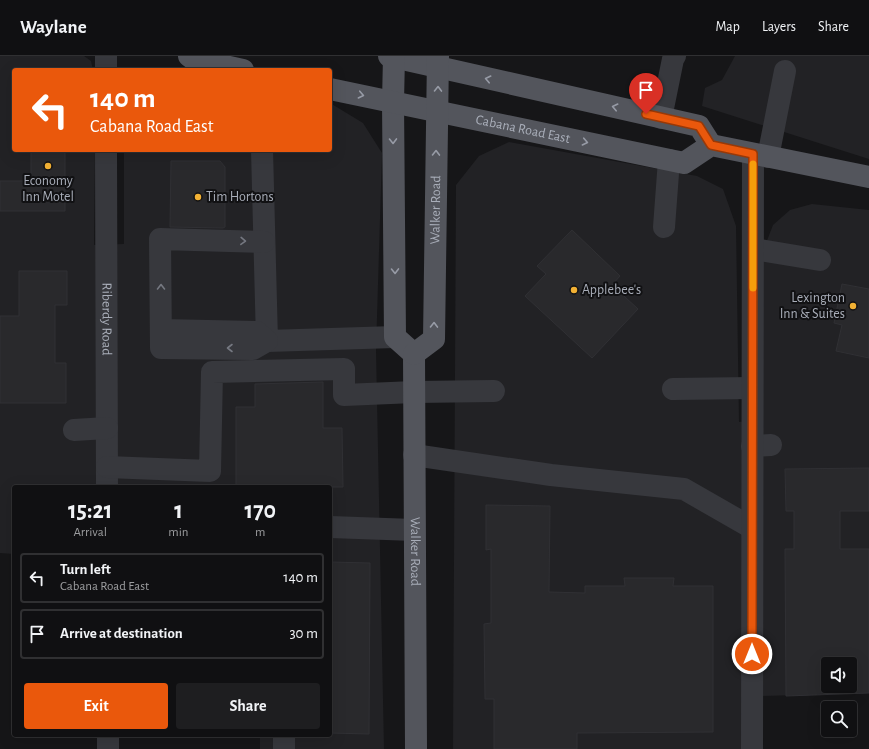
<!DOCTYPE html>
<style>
body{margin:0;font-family:"Alegreya Sans",sans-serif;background:#1e1e20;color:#f1f3f6;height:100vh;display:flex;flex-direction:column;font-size:15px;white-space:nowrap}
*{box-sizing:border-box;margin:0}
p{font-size:13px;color:#9c9d9f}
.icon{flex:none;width:22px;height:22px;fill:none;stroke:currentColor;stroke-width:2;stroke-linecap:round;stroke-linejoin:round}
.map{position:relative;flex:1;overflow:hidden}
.details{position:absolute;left:12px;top:429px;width:320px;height:252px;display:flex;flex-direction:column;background:#101012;border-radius:4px;box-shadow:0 4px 16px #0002,0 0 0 1px #303032}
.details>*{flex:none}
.guide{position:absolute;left:12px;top:12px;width:320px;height:84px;border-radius:4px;box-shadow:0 4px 16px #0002,0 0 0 1px #303032;background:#ea580c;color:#fff;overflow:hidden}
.controls{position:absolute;left:821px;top:601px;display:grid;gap:8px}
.controls a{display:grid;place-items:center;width:36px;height:36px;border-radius:4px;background:#101012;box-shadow:0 4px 16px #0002,0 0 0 1px #303032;font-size:20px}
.pin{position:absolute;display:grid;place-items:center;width:34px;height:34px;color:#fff;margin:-41px -17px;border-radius:50% 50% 50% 0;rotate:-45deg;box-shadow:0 0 4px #0007}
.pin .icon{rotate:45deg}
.me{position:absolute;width:44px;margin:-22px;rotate:0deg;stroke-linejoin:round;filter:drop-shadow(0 0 3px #0008)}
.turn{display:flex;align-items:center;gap:14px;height:84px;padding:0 12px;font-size:18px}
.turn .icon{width:52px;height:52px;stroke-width:2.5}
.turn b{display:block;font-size:28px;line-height:34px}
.eta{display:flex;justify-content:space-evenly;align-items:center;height:68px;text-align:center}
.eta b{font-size:24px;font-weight:700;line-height:28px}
.action{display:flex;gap:8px;margin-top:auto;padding:8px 12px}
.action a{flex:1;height:46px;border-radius:4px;background:#ea580c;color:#fff;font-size:16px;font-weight:700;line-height:46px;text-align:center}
.action a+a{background:#1e1e20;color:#f1f3f6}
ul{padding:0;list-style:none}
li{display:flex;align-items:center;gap:12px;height:50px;margin:0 8px 6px;padding:0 4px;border:2px solid #303032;border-radius:4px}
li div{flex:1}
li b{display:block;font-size:15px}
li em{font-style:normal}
header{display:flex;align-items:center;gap:24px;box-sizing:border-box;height:56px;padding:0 20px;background:#101012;border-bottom:1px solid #303032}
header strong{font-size:19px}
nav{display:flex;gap:22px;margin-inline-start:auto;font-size:14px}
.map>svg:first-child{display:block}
.built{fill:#222225;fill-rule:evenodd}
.building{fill:#29292c;stroke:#303034;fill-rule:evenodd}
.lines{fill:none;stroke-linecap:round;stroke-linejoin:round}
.minor{stroke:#37383d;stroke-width:22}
.major{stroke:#53555c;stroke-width:22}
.oneway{stroke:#979ba6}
.oneway2{stroke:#757881}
.route-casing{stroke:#983908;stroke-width:10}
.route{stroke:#ea580c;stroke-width:7}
.slow{stroke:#f59e0b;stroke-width:7}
.poi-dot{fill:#f2b134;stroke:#111113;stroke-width:1.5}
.labels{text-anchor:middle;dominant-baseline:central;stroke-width:4;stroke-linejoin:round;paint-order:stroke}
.street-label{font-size:14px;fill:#a8adb8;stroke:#111113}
.poi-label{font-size:14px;fill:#a8adb8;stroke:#111113;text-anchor:start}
</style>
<header>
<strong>Waylane</strong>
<nav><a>Map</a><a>Layers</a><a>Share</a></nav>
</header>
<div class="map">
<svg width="869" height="693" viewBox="0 0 869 693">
<rect width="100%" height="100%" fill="#161618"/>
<g class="built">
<polygon points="0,0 84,0 91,5 93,14 14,14 14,94 95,94 94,189 124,188 124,94 330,94 330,47 363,67 382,97 376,294 384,693 260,693 260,679 330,679 330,431 14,431 14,498 0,497"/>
<polygon points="735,0 869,0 869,103 702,50 705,32 722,24"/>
<path d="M 509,86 L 697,120 L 723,133 L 736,170 L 739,366 L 761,363 L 763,195 L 773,169 L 790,154 L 812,148 L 869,154 L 869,637 L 760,640 L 762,693 L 453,693 L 456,129 L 479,100 ZM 828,608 L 850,608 L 850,630 L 828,630 Z"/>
</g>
<g class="building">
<polygon points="31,94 65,94 65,155 0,155 0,125 31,125"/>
<polygon points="171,105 220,105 225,111 225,171 223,172 170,171"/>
<polygon points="572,174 620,220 612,229 638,253 592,302 525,240 546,218 537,210"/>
<polygon points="19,215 67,215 67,249 55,249 55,307 66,307 66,347 0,347 0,260 19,260"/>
<polygon points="842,228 869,233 869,302 836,295 842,269 834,267"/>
<polygon points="323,326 323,372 342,372 343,431 236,431 236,351 255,351 255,328"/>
<path d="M 869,412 L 869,455 L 840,455 L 840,493 L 869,493 L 869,637 L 786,640 L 785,493 L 794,493 L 794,455 L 786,455 L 785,413 ZM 828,608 L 850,608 L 850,630 L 828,630 Z"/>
<polygon points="486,449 550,450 549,536 585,537 585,530 625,530 624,522 674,522 673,530 713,530 713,676 577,677 577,693 494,693 494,643 485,643 484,568 491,567 491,493 486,494"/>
<polygon points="330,506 370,507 369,678 330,677"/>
</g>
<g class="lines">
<g class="minor">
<polyline points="106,0 106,14"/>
<polyline points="661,62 673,3 675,0"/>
<path id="s1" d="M 106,94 L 107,431"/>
<polyline points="262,94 267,285 395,281"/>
<polyline points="768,101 785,15"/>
<polyline points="664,171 669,104"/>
<polyline points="753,193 820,204"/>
<polyline points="161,274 257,276 267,285 253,293 161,292 160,183 264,186"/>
<polyline points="673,333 752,332"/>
<polyline points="74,374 107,372"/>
<polyline points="752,390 771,389"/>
<polyline points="414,399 551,419 684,433 752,472"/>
<polyline points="107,411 210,415 212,316 344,313 344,339 414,336 494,335"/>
<polyline points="330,471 414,474"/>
<polyline points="108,679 108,693"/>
<polyline points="284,679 284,693"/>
<polyline points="752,693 753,98"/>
</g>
<g class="major">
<polyline points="189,0 193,3 243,14"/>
<polyline points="389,0 699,70 711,89"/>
<path id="s2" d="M 394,0 L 393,46 L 395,281 L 414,298 L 416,693"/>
<path id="s3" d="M 330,33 L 684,107 L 711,89 L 869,121"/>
<path id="s4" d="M 414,298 L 434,283 L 438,0"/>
</g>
</g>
<defs><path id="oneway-chevron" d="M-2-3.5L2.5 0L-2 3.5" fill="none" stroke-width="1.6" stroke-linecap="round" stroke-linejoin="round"/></defs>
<g class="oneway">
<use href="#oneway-chevron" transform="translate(488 23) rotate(-167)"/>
<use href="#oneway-chevron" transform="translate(438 33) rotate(-89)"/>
<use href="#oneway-chevron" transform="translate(361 39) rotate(12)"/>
<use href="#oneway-chevron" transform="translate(615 51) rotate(-167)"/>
<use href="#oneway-chevron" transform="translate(393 85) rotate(89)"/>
<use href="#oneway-chevron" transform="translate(585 86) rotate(12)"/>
<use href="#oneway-chevron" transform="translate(436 97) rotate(-89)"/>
<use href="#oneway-chevron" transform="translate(395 215) rotate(89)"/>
<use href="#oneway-chevron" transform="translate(434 269) rotate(-89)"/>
</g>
<g class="oneway2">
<use href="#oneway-chevron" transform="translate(243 185) rotate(2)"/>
<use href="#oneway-chevron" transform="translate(161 231) rotate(-90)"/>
<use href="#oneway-chevron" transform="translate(230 292) rotate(-180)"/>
</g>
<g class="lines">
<defs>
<polyline id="route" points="646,58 699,70 711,89 753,98 752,598"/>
</defs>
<use href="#route" class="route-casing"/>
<use href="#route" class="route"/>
<polyline class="slow" points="753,232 753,108"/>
</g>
<g class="poi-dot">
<circle cx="48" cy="110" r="4"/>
<circle cx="198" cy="141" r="4"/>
<circle cx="574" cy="234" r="4"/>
<circle cx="853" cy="250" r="4"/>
</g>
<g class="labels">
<g class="street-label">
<text stroke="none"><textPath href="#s3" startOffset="197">Cabana Road East</textPath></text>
<text stroke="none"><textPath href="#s4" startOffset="154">Walker Road</textPath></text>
<text stroke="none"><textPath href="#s1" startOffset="169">Riberdy Road</textPath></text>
<text stroke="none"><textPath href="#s2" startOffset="504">Walker Road</textPath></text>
</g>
<g class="poi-label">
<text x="48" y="125" text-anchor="middle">Economy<tspan x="48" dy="16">Inn Motel</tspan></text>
<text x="206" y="141">Tim Hortons</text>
<text x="582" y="234">Applebee's</text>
<text x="845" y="242" text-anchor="end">Lexington<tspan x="845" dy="16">Inn &amp; Suites</tspan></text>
</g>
</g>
</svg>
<div class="controls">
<a><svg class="icon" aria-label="sound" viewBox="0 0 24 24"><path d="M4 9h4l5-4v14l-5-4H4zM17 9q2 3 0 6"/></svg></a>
<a><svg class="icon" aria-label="search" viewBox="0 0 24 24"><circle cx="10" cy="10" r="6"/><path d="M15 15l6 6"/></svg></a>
</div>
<div class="pin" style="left:646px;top:58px;background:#d93025"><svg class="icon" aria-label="arrive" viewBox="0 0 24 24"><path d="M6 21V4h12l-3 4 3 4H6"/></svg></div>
<svg class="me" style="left:752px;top:598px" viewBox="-20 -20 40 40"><circle r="17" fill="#ea580c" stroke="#fff" stroke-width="3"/><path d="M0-11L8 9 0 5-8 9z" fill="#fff"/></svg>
<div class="guide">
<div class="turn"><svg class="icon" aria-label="left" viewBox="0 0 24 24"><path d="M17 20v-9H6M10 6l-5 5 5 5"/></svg><div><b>140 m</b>Cabana Road East</div></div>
</div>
<section class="details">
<div class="eta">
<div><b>15:21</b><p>Arrival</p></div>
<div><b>1</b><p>min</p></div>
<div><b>170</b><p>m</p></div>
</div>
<ul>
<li><svg class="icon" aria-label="left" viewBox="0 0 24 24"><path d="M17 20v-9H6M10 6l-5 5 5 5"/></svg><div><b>Turn left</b><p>Cabana Road East</p></div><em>140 m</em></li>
<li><svg class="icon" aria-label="arrive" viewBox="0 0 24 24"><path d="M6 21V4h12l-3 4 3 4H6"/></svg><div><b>Arrive at destination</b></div><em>30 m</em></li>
</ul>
<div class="action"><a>Exit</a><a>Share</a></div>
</section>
</div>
